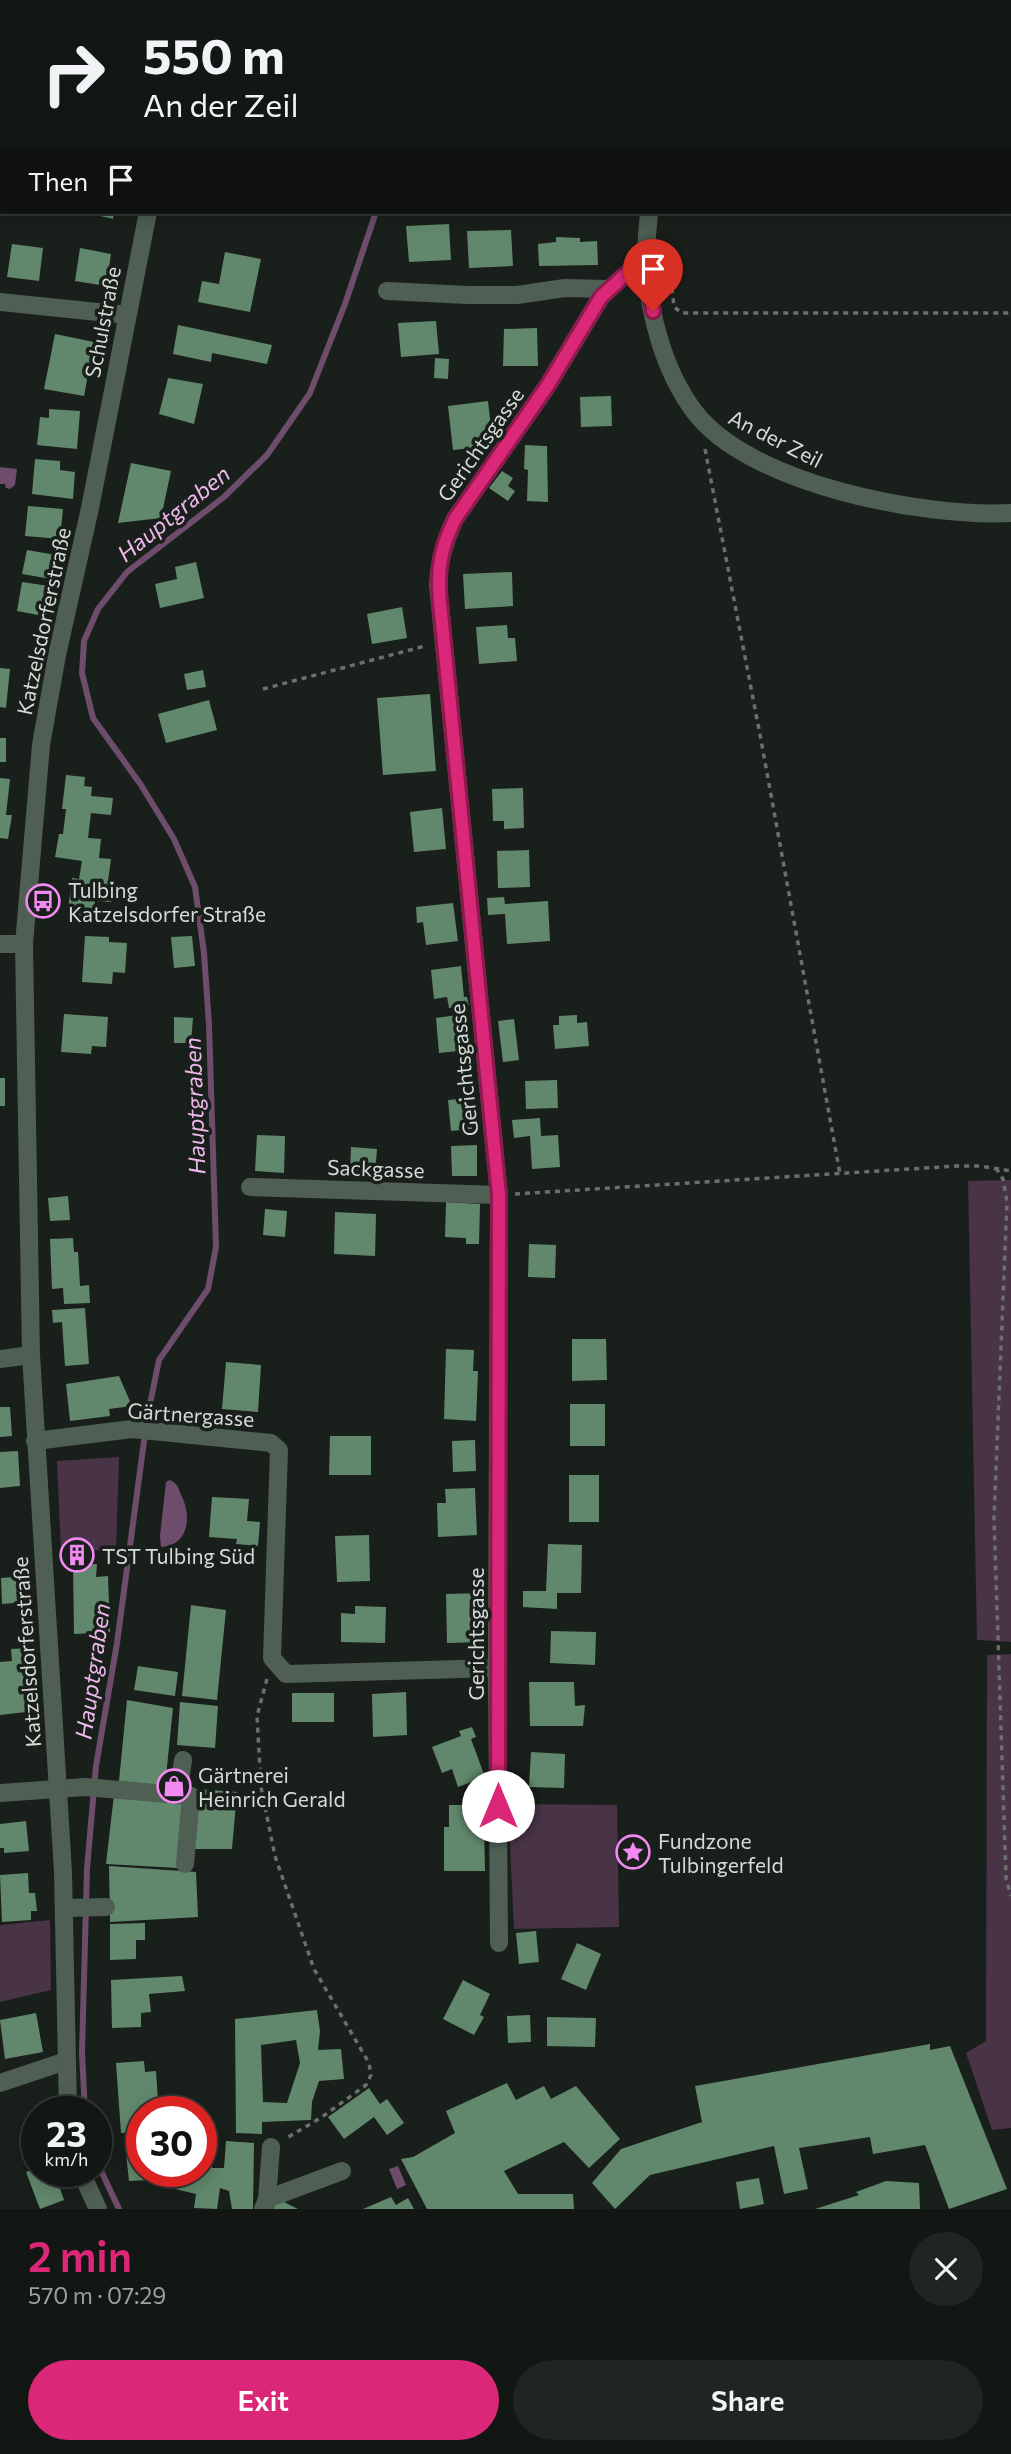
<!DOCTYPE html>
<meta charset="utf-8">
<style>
body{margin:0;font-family:Commissioner,sans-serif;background:#202422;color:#f1f3f6;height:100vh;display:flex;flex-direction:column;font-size:26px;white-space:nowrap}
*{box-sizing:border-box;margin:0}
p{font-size:23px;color:#9d9fa0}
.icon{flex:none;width:38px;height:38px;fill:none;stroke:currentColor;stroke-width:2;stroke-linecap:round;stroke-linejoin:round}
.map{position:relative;height:2209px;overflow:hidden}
.panel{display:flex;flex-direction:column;background:#131714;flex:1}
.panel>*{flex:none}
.hud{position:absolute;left:0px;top:0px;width:1012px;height:214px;box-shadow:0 4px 18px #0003,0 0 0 2px #323634;background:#131714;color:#f1f3f6;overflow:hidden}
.speed{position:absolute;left:21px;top:2096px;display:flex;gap:14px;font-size:35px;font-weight:700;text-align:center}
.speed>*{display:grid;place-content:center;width:91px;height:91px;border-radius:50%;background:#131714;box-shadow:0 4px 18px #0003,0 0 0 2px #323634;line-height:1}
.speed small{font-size:18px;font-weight:400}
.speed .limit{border:10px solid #d22;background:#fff;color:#111}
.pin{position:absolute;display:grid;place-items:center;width:60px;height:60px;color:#fff;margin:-72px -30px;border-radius:50% 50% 50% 0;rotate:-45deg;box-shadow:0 0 7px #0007}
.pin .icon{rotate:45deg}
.me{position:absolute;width:77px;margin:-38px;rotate:0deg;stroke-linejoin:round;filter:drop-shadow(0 0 5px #0008)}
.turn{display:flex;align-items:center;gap:24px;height:147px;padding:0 28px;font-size:32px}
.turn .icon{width:91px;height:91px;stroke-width:2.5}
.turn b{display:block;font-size:49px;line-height:60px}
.then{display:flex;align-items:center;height:66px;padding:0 28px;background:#0003;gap:14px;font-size:26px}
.round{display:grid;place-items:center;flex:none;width:74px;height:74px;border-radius:37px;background:#202422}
.summary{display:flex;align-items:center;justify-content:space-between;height:119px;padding:0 28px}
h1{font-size:42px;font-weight:600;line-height:52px;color:#db2777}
.action{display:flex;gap:14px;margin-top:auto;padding:14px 28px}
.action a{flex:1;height:80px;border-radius:42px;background:#db2777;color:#fff;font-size:28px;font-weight:600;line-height:80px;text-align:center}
.action a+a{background:#202422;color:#f1f3f6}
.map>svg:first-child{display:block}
.green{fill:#483347}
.water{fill:#6d4d6b}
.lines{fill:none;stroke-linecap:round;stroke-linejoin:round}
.stream{stroke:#6d4d6b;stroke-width:6}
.building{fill:#61886c;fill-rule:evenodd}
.path{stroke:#6b706c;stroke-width:3.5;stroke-dasharray:5 5;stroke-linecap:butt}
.minor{stroke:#4f5f53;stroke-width:18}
.route-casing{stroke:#8e194d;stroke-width:18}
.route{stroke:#db2777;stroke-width:12}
.labels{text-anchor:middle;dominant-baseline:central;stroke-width:7;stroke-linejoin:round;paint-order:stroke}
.street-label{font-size:21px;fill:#d7dbd8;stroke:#191f1a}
.poi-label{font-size:21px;fill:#d7dbd8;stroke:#191f1a;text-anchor:start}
.water-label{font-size:23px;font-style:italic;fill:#eeb8ec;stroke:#191f1a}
</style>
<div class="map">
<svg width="1011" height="2209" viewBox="0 0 1011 2209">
<rect width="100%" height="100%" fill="#191f1a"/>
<g class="green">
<polygon points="1011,1180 1011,1642 977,1640 968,1181"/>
<polygon points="119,1457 116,1550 61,1551 57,1461"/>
<polygon points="1011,1654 1011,2128 992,2130 966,2053 986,2041 987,1655"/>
<polygon points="508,1804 617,1805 619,1927 514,1929"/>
<polygon points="50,1920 51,1990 0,2002 0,1925"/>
</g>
<g class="water">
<polygon points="0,467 17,469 15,485 10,489 6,488 5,484 0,484"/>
<path d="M 170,1480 C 179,1484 178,1489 182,1497 C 192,1517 188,1546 161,1547 L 160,1536 L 166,1482 Z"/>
<polygon points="398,2166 406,2185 397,2189 389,2169"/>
</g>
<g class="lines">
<g class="stream">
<polyline points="394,2 394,0"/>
<polyline points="85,2112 82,2053 87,1869 96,1766 117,1643 147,1419 159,1360 208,1289 216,1247 209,1025 204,953 195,887 174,839 141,785 93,718 82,673 84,641 98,609 127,572 224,497 267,455 310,393 345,304 376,212"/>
<polyline points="96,2160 119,2209"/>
</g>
</g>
<g class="building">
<polygon points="83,212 114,212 113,219"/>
<polygon points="449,224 451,260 409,262 406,226"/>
<polygon points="511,230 513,266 469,268 467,231"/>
<polygon points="556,237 580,238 580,242 597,241 598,265 539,266 538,244 556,242"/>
<polygon points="12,244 43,248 39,281 7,277"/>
<polygon points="80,248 111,254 106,286 75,281"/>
<polygon points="225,252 261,259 250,312 198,302 202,281 219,284"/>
<polygon points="436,321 439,354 401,357 398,323"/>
<polygon points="178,325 272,345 267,364 212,353 211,362 173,354"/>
<polygon points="537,328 538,366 503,366 504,329"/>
<polygon points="55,334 94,342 84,396 44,389"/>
<polygon points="435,358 449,359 448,379 434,378"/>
<polygon points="168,378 203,384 194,424 159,414"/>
<polygon points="611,396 612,426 581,427 580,397"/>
<polygon points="488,401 493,446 453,450 448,406"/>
<polygon points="49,409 80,411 77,449 37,445 40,417 49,418"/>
<polygon points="525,445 547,446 548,502 527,501 528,470 524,469"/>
<polygon points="35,459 60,461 60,470 75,472 73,499 32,494"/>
<polygon points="131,463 171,471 161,518 118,523"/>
<polygon points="502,471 513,478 508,486 515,491 508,501 489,488"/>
<polygon points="28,506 63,509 60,539 25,536"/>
<polygon points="27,550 56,555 51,579 22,574"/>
<polygon points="196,562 204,598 160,608 155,584 177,579 175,567"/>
<polygon points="512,572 513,606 465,609 463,574"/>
<polygon points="22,582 49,586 46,609 39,608 38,615 17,611"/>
<polygon points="402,607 407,638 372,644 367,614"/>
<polygon points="507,625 508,638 515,638 517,661 479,664 476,627"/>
<polygon points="0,668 10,669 6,708 0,707"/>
<polygon points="203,670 206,687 187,690 184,674"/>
<polygon points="430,694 436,771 383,775 377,698"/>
<polygon points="209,700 217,730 166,743 158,714"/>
<rect x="0" y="738" width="6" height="24"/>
<polygon points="66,775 85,777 84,786 92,787 91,796 113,798 111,815 91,813 88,838 101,839 99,858 111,859 108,881 114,881 112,902 95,901 93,921 67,918 72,878 79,879 82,861 55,857 59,834 63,834 66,809 62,809"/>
<polygon points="0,778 10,779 6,815 12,815 8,839 0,838"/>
<polygon points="523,788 524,828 504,829 504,821 493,821 492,789"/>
<polygon points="442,808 446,849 414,852 410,812"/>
<polygon points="529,850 530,887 498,888 497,851"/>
<polygon points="504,897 505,904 548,901 550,941 507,944 505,914 488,915 487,898"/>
<polygon points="453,903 458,941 426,945 423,922 417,923 416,907"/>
<polygon points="85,936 109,937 109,942 127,943 125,973 113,972 112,984 82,982"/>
<polygon points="192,936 195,966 174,968 171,937"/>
<polygon points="461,966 464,997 467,997 469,1006 449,1008 447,997 434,999 431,970"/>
<polygon points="64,1014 108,1017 106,1047 92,1046 91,1054 61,1052"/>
<polygon points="464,1014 468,1050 439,1053 436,1018"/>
<polygon points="577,1015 577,1023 587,1022 589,1046 555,1049 553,1025 559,1025 559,1016"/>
<polygon points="174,1017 193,1018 191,1043 174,1043"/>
<polygon points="514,1019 519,1060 503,1062 498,1021"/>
<rect x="0" y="1078" width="5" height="28"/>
<polygon points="557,1080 558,1108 526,1109 525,1081"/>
<polygon points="470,1098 472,1129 451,1131 448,1100"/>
<polygon points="540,1118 541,1136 558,1135 560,1167 532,1169 530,1136 514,1138 512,1120"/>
<polygon points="257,1135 285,1136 284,1173 255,1171"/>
<polygon points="477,1145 477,1176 452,1176 451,1146"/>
<polygon points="351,1147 377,1149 375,1175 350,1174"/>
<polygon points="68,1196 70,1220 50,1221 48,1198"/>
<polygon points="446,1202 480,1204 479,1244 466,1244 466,1238 445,1237"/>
<polygon points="265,1209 287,1211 285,1237 263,1235"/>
<polygon points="335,1212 376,1214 375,1256 334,1254"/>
<polygon points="73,1238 74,1252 78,1252 80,1286 89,1285 90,1303 64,1304 63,1288 52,1289 50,1239"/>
<polygon points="529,1244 556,1245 555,1278 528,1277"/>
<polygon points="85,1308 89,1364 65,1366 62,1322 53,1323 52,1310"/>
<polygon points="572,1339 606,1339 607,1380 572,1381"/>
<polygon points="446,1349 474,1350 473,1371 478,1371 476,1421 444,1419"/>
<polygon points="226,1362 261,1365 258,1412 222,1409"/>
<polygon points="119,1376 132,1406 109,1409 110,1416 70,1421 66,1384"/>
<rect x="570" y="1404" width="35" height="42"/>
<polygon points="0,1407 10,1407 12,1436 0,1437"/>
<polygon points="330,1436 371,1436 371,1475 329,1475"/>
<polygon points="475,1440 476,1471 453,1472 452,1441"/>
<polygon points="18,1451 20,1486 0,1488 0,1452"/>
<rect x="569" y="1475" width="30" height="47"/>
<polygon points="475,1488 477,1535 438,1537 437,1503 446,1503 445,1489"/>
<polygon points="212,1497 249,1499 247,1521 260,1522 258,1546 236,1544 237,1539 209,1537"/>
<polygon points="369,1535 370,1581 337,1582 335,1536"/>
<polygon points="548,1544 582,1545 581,1593 557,1593 557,1609 523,1607 523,1591 546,1591"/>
<polygon points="82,1550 83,1560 72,1561 71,1551"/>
<polygon points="97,1564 96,1577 108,1576 110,1632 74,1634 73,1565"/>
<polygon points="26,1576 28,1602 2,1604 1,1578"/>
<polygon points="482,1593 484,1642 447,1643 446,1594"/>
<polygon points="191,1605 226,1610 217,1700 182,1696"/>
<polygon points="355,1606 386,1607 385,1643 341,1642 341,1613 355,1614"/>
<polygon points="551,1631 596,1632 595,1665 550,1663"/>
<polygon points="31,1648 35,1711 0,1715 0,1662 12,1661 11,1649"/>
<polygon points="138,1666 178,1672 175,1696 134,1690"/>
<polygon points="529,1682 574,1682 575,1706 585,1705 583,1726 530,1726"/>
<polygon points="406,1692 407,1735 373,1737 372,1694"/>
<rect x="292" y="1693" width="42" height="29"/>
<polygon points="127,1700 173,1708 165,1786 119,1781"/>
<polygon points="180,1702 218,1706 215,1748 177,1745"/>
<polygon points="472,1727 476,1737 471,1739 485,1777 458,1787 452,1769 442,1773 432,1747 461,1736 459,1731"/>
<polygon points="531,1752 565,1754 564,1788 529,1787"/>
<polygon points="197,1789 237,1792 232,1849 192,1849"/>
<polygon points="114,1795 184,1802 178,1868 106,1864"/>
<polygon points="449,1805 477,1805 477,1826 484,1826 485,1871 444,1871 444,1827 449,1827"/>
<polygon points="26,1821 29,1851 4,1853 4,1848 0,1848 0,1824"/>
<polygon points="109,1866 196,1872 198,1917 110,1922"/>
<polygon points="28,1873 29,1893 35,1893 37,1911 31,1911 31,1920 2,1922 0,1875"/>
<polygon points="145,1923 145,1940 136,1940 136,1959 110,1960 110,1924"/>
<polygon points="536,1931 539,1962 519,1964 516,1933"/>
<polygon points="577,1943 601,1954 586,1990 561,1979"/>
<polygon points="182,1976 185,1991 149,1994 151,2012 141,2013 141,2027 112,2028 111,1980"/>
<polygon points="463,1980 490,1994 480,2015 484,2017 474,2035 443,2019"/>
<path d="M 317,2010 L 320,2031 L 318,2050 L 341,2049 L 344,2079 L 319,2081 L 312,2102 L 311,2120 L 262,2122 L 262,2134 L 236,2133 L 235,2019 ZM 296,2040 L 300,2063 L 287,2103 L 263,2102 L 261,2045 Z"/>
<polygon points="36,2013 43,2052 5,2059 0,2020"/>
<polygon points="530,2015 531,2042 508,2043 507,2016"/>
<polygon points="547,2017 596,2018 595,2047 547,2046"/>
<polygon points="930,2044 930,2050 950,2046 1007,2189 949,2209 925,2145 873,2154 870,2137 799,2148 808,2189 784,2194 774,2146 650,2175 615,2209 592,2183 621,2149 702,2122 695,2086"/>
<polygon points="144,2061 145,2072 156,2071 158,2100 148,2101 148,2112 142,2112 142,2132 121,2133 116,2063"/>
<polygon points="507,2083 516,2100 544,2086 551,2099 576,2086 620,2139 589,2168 564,2142 504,2171 518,2194 573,2194 574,2209 427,2209 401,2159 413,2157 455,2133 446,2111"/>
<polygon points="369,2088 380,2104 387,2099 404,2123 387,2135 374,2117 344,2139 328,2117"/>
<polygon points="201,2125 210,2126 209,2152 213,2152 212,2168 224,2168 226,2141 254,2143 253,2209 232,2209 229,2191 220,2188 217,2209 194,2208 196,2194 171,2188 182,2172 201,2172"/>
<polygon points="37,2132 37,2162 26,2136"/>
<polygon points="142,2142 142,2172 149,2172 150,2180 129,2181 125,2144"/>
<polygon points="37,2168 37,2172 65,2172 68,2179 58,2183 64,2200 40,2209 26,2172"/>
<polygon points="759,2178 764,2204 740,2209 736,2182"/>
<polygon points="886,2181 919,2183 920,2209 815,2209 859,2195 856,2192"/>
<polygon points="391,2197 396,2205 408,2198 414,2209 363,2209"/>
<polygon points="278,2199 298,2209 273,2209"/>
</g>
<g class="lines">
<g class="path">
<polyline points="662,264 668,265 670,269 674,307 682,313 1011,313"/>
<polyline points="705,449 761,740 840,1174"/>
<polyline points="263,689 425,646"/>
<polyline points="996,1168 1003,1179 1007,1202 994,1518 1006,1878 1011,1896"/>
<polyline points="515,1194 957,1166 980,1166 1011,1171"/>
<polyline points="267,1679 257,1716 261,1787 275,1856 314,1969 369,2063 371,2075 366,2085 322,2117 285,2139"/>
</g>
<g class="minor">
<polyline points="161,0 162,2"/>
<polyline points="656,0 656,2"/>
<polyline points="0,168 2,168"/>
<path d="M 649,212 C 648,229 645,248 646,265 C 649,314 664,371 694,411 C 748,484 924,518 1011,513"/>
<polyline points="387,291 467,295 517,295 565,288 609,289"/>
<polyline points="0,302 127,315"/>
<polyline points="0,944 24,944"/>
<polyline points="250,1187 499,1195"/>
<polyline points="0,1359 31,1355"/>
<polyline points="35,1441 132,1429 271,1443 279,1450 272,1658 286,1674 497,1668"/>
<polyline points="0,1793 85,1787 191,1796 185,1864"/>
<polyline points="178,1795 183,1760"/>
<polyline points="64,1908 106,1907"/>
<path d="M 499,1943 L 497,1668 L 499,1195 L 438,585 C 439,560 445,541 455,519 L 548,385 L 601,297 L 627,273 L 646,265"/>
<polyline points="0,2083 66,2061"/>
<polyline points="68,2112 63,1872 31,1355 24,944 41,745 57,655 90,508 148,212"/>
<polyline points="81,2172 98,2209"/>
<polyline points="267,2199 342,2171"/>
<polyline points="263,2209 267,2199 271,2147"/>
</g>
</g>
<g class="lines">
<defs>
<path id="route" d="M 498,1806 L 499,1195 L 440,603 C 437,569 440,550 455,519 L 548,385 L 601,297 L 627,273 L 646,265 L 653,311"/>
</defs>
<use href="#route" class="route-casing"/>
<use href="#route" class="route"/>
</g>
<defs>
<symbol id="bus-ring" viewBox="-11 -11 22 22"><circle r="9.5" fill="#191f1a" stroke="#f38af1" stroke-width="1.5"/><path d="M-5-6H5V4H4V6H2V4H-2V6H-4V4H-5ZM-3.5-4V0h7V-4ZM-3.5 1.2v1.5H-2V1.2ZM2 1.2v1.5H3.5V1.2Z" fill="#f38af1"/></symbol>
<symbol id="building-ring" viewBox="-11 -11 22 22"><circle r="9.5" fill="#191f1a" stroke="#f38af1" stroke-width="1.5"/><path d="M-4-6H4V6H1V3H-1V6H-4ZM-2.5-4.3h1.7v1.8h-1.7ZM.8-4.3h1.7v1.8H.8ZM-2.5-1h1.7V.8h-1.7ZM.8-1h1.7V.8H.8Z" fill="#f38af1"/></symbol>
<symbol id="shop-ring" viewBox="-11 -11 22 22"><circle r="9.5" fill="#191f1a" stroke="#f38af1" stroke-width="1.5"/><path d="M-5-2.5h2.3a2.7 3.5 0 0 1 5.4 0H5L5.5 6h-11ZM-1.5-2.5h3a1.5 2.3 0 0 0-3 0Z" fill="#f38af1"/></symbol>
<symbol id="sight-ring" viewBox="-11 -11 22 22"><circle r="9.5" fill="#191f1a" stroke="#f38af1" stroke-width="1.5"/><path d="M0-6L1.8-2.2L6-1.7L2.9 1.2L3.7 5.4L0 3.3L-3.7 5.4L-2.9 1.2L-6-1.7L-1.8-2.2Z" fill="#f38af1"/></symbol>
</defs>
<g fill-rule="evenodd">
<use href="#bus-ring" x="24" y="882" width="38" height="38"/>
<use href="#building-ring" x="58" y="1536" width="38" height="38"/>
<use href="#shop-ring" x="155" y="1767" width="38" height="38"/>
<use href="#sight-ring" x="614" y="1833" width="38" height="38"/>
</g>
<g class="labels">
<g class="street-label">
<text transform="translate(102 322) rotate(-79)">Schulstraße</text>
<text transform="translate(776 438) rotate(27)">An der Zeil</text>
<text transform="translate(480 444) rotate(-55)">Gerichtsgasse</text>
<text transform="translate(43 621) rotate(-78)">Katzelsdorferstraße</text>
<text transform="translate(463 1070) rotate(-96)">Gerichtsgasse</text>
<text transform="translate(376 1168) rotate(2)">Sackgasse</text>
<text transform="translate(191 1414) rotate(4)">Gärtnergasse</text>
<text transform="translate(475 1634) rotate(-90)">Gerichtsgasse</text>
<text transform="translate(26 1652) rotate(-94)">Katzelsdorferstraße</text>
</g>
<g class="poi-label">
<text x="68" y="889">Tulbing<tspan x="68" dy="24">Katzelsdorfer Straße</tspan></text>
<text x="102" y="1555">TST Tulbing Süd</text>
<text x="198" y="1774">Gärtnerei<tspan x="198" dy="24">Heinrich Gerald</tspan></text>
<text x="658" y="1840">Fundzone<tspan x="658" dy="24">Tulbingerfeld</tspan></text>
</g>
<g class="water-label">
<text transform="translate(173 513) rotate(-39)">Hauptgraben</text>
<text transform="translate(194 1106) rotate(-92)">Hauptgraben</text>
<text transform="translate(92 1671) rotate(-82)">Hauptgraben</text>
</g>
</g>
</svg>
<div class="speed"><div>23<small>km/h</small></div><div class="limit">30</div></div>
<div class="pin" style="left:653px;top:311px;background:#d93025"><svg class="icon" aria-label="arrive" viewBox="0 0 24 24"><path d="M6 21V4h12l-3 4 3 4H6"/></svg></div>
<svg class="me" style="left:498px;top:1806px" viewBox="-20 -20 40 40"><circle r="19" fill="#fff"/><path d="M0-13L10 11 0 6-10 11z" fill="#db2777"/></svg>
<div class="hud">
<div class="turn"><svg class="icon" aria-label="right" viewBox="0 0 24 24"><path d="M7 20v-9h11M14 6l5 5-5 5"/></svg><div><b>550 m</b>An der Zeil</div></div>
<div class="then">Then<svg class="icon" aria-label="arrive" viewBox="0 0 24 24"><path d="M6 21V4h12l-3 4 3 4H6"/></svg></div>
</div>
</div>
<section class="panel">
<div class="summary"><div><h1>2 min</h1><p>570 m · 07:29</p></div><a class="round"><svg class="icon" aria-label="close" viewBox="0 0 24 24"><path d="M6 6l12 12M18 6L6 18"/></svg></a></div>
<div class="action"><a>Exit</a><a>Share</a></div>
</section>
